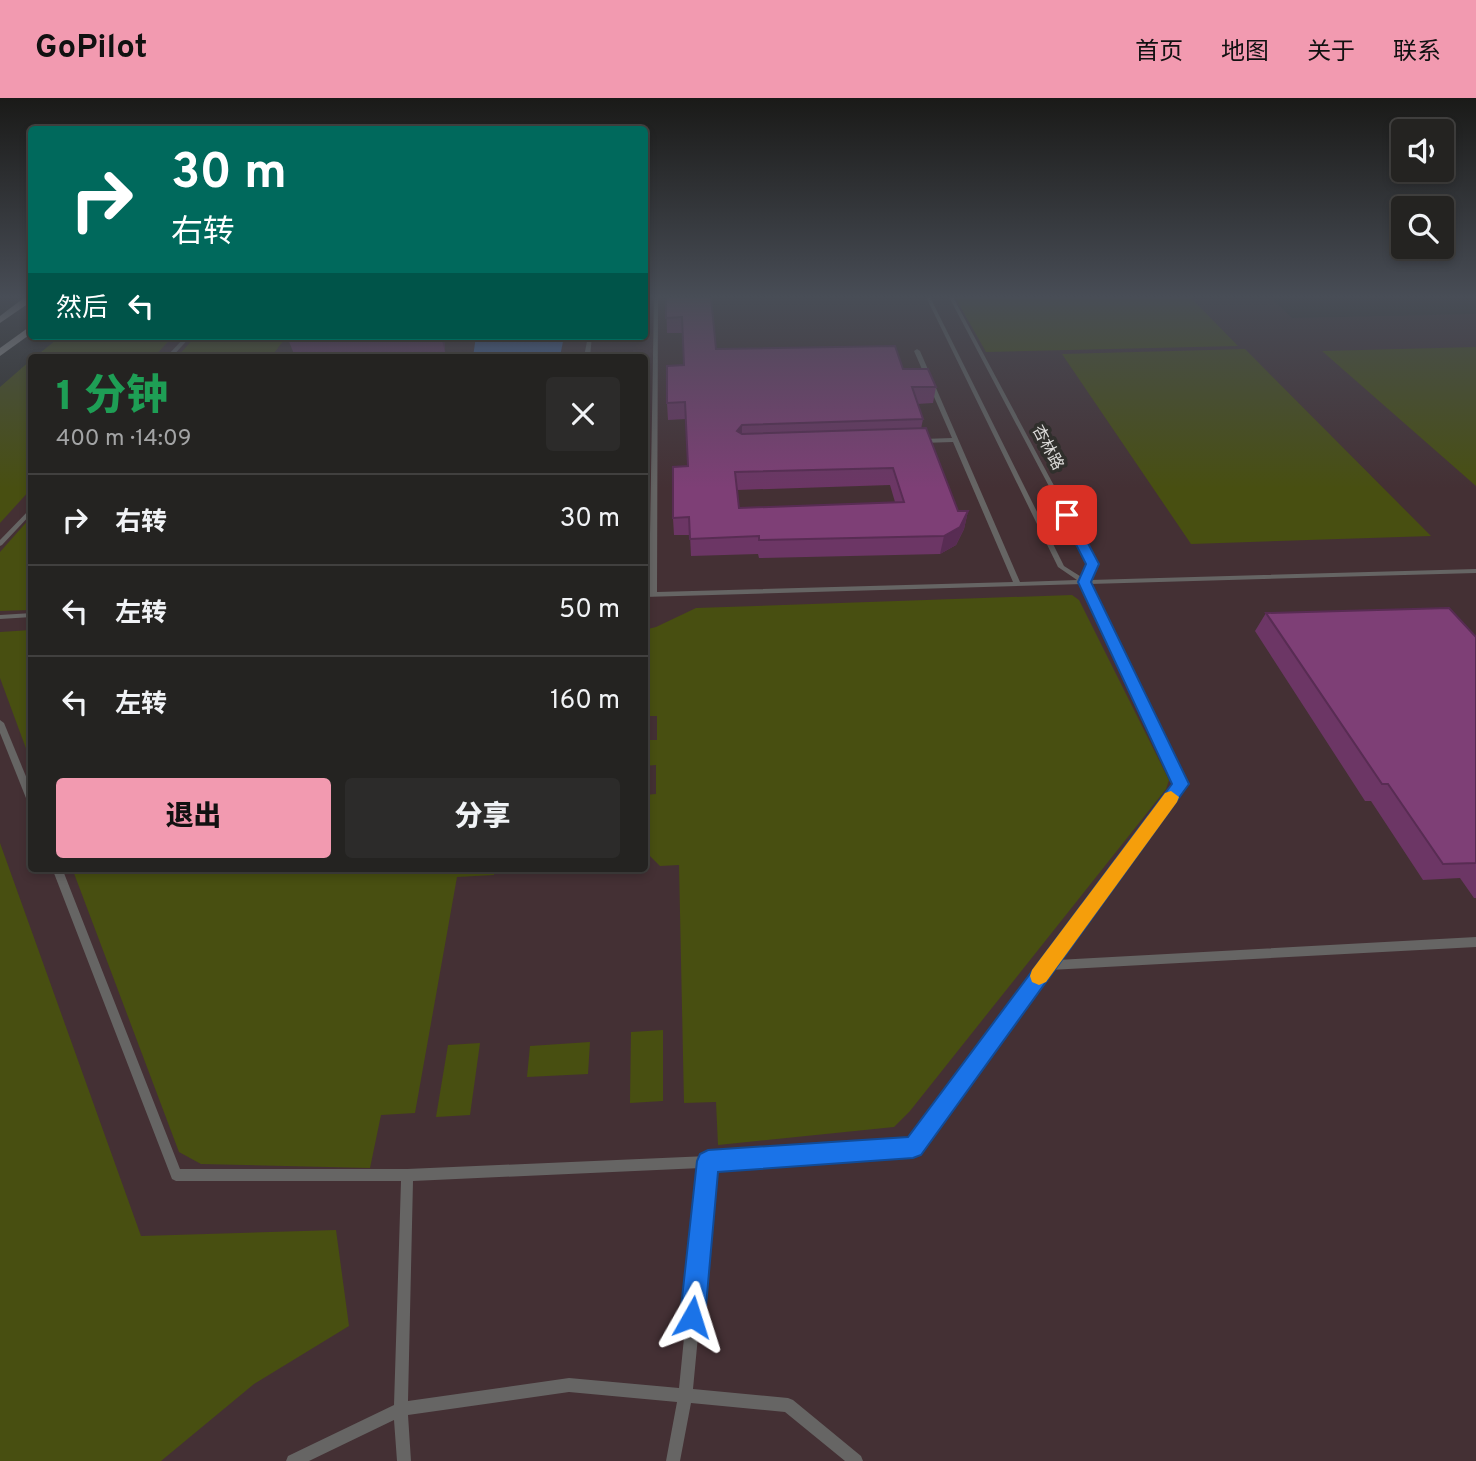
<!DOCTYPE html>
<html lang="zh">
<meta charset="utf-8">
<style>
body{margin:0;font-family:Overpass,"Noto Sans SC",sans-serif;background:#2c2b2a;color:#f1f3f6;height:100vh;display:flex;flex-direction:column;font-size:26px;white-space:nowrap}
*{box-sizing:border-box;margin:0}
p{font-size:23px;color:#a3a4a5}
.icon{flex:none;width:38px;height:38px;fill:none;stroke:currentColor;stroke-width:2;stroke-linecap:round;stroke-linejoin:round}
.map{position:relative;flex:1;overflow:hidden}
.details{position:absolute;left:28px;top:256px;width:620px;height:518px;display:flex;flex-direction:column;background:#242321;border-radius:7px;box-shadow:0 4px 10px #0003,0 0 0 2px #41403f}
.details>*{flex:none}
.hud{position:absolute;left:28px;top:28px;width:620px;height:214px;border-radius:7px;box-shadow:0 4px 10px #0003,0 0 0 2px #41403f;background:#00695c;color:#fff;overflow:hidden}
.buttons{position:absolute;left:1391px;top:21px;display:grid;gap:14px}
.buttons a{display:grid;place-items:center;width:63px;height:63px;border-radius:7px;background:#242321;box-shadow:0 4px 10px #0003,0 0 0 2px #41403f;font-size:35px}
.pin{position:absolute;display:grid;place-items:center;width:60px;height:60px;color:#fff;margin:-30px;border-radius:14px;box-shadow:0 4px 10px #0006}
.me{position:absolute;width:77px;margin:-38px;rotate:6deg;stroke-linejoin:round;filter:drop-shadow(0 0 5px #0008)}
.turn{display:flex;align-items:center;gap:24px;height:147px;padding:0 28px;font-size:32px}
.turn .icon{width:91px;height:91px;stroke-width:2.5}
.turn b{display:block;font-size:49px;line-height:60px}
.then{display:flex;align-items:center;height:66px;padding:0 28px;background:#0003;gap:14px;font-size:26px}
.round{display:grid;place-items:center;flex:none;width:74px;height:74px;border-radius:7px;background:#2c2b2a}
.summary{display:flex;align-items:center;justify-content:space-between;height:119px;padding:0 28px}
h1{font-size:42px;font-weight:800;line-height:52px;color:#1e9e55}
.action{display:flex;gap:14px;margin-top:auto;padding:14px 28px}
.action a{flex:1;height:80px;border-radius:7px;background:#f29ab0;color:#111;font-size:28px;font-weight:800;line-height:80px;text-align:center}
.action a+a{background:#2c2b2a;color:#f1f3f6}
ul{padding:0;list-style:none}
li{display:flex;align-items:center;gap:21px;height:91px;padding:0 28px;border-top:2px solid #41403f}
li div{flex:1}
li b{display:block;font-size:26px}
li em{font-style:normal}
header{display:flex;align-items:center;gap:42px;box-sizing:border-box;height:98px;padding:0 35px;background:#f29ab0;color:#111}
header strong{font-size:33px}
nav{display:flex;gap:38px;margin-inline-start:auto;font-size:24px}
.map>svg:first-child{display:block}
.education{fill:#443034}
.green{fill:#484f11}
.water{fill:#4467aa}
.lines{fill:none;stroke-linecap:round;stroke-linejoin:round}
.lane{fill:#666564;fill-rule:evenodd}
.primary{fill:#9c9b98;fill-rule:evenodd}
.wall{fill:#6c3665;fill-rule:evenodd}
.shaded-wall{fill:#582c53}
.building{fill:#7e3f76;stroke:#582c53;stroke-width:2;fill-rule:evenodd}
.route{fill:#1a73e8;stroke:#114b97;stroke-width:2}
.slow{fill:#f59e0b}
.labels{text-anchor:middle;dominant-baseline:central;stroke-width:7;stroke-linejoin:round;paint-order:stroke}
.far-street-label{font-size:16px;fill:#dad9d7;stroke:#302f2c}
</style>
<header>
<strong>GoPilot</strong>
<nav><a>首页</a><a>地图</a><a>关于</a><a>联系</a></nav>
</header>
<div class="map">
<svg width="1476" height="1363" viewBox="0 0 1476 1363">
<rect width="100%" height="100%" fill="#302f2c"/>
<polygon class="education" points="644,199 1270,199 1292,220 1476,216 1476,1363 0,1363 0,346 31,316 32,770 644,770 644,259 93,259 115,238 644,238"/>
<g class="green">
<polygon points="955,199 1190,199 1238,248 986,254"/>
<polygon points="61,238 173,238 154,259 35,259"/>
<polygon points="196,238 287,238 271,259 177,259"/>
<polygon points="1476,249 1476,388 1322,253"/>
<polygon points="1245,251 1431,438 1191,446 1062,256"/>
<polygon points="31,262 31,391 0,425 0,289"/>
<polygon points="31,419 31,512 0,513 0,454"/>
<polygon points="1072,497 1079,502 1169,682 1166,691 910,1013 894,1029 718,1047 716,1004 684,1005 679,767 660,768 644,752 644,697 656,696 656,667 644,668 644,642 657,642 657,618 644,618 644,532 656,529 696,510"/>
<polygon points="31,532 32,532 31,664 0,580 0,534"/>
<polygon points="0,745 141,1138 336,1132 349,1228 254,1286 161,1363 0,1363"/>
<polygon points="72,770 495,770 494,777 457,779 415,1015 381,1017 370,1070 201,1066 179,1054"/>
<polygon points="663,932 663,1003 630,1005 631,934"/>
<polygon points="590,944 588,976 527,979 530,948"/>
<polygon points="480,945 470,1017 436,1019 448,947"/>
</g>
<polygon class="water" points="476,238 564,238 560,259 473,259"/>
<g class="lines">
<g class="lane">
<path d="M 654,199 L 658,199 L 657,494 L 1013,484 L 953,344 L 922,345 L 919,343 L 922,341 L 952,340 L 914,253 L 917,251 L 920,253 L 1020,484 L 1077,482 L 1058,469 L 926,199 L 930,199 L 1064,468 L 1083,480 L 1090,466 L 949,199 L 953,199 L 1096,466 L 1090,482 L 1476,471 L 1476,475 L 1090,486 L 1185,686 L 1057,862 L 1476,839 L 1476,849 L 1050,872 L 917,1053 L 913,1055 L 714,1070 L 693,1291 L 788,1300 L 793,1302 L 861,1358 L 863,1363 L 845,1363 L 785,1314 L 691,1305 L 680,1363 L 666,1363 L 677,1304 L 569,1294 L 408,1317 L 411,1363 L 397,1363 L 394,1322 L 309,1363 L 286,1363 L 288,1358 L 394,1307 L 401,1083 L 176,1083 L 172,1081 L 52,770 L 62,770 L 180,1071 L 407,1071 L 708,1058 L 910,1043 L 1176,686 L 1083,486 L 644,499 L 644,495 L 649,495 ZM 701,1070 L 679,1290 L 569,1280 L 408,1303 L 413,1083 Z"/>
<polygon points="186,238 191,238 172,259 166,259"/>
<polygon points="588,238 592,238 590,259 584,259"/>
<polygon points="32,409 32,415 2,447 0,448 0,442"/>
<polygon points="32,515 32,519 0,521 0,517"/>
<polygon points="0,622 4,625 32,693 32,708 28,705 0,635"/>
</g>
<g class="primary">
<polygon points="25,199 32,199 32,203 0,225 0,218"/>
<polygon points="32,227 32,235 0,258 0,250"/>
</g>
</g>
<g class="wall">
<path d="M 666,199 L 716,251 L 903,271 L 936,289 L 933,305 L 917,306 L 923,321 L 921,331 L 958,413 L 968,413 L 964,431 L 956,447 L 940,456 L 759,460 L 758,456 L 691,458 L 690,437 L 674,437 L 673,420 L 688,368 L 686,321 L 668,322 L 667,305 L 684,267 L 682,235 L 667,235 ZM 890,387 L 895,404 L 739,410 L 737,392 Z"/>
<polygon points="290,238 444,238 445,254 294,256 288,241"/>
<polygon points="1266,515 1476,539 1476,800 1474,800 1460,780 1423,782 1371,703 1365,703 1255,533"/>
</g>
<g class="shaded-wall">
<polygon points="441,238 444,238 445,254"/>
<polygon points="742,327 742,344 737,333"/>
<polygon points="968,413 964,431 956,447 940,456 944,438"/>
</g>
<g class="building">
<path d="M 666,199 L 711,199 L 716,251 L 895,248 L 903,271 L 928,271 L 936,289 L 912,289 L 923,321 L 742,327 L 737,333 L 742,336 L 926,330 L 958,413 L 968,413 L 960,429 L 944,438 L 759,442 L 759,438 L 690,441 L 689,419 L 673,420 L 673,369 L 688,368 L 685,304 L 667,305 L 667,268 L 684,267 L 682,219 L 666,220 ZM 893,370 L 904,404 L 739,410 L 735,374 Z"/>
<polygon points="290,238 441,238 288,241"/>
<polygon points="1449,510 1476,539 1476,765 1443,766 1388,686 1382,686 1266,515"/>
</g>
<linearGradient id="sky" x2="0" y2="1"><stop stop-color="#1a1a18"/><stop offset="0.51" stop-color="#484d56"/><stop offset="1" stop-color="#484d56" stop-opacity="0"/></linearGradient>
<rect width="1476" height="390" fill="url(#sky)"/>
<polygon class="route" points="1067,414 1073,417 1099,466 1091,484 1189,686 921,1057 913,1060 718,1074 705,1219 701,1228 692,1232 684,1228 680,1219 697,1063 700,1056 708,1052 908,1039 1172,686 1078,484 1086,466 1061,417"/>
<polygon class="slow" points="1171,693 1179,699 1177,704 1046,884 1039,887 1032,884 1030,878 1032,872 1165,695"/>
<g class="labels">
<g class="far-street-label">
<text transform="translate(1047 350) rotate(62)">杏林路</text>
</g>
</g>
</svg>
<div class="buttons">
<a><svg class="icon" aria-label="sound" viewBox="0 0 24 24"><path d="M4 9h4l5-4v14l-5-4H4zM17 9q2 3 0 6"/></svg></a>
<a><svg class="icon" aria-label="search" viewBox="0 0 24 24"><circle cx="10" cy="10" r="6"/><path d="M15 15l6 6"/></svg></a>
</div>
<div class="pin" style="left:1067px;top:417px;background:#d93025"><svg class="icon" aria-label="arrive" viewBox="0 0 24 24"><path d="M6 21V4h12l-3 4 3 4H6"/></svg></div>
<svg class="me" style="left:692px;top:1219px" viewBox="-20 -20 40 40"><path d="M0-17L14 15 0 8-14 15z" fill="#1a73e8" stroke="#fff" stroke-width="4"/></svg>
<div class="hud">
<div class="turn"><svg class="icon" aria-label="right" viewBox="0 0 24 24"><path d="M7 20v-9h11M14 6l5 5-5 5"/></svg><div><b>30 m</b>右转</div></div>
<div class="then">然后<svg class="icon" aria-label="left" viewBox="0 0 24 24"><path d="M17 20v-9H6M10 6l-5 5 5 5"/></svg></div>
</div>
<section class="details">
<div class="summary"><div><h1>1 分钟</h1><p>400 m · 14:09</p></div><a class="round"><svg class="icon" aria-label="close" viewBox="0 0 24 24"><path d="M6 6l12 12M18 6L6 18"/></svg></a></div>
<ul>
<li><svg class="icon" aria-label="right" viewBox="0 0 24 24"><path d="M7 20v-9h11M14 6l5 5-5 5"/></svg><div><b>右转</b></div><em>30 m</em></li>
<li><svg class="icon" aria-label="left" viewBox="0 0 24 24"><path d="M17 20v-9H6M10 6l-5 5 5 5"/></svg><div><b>左转</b></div><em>50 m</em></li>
<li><svg class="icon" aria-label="left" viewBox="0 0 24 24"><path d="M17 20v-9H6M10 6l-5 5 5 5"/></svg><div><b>左转</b></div><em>160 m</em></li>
</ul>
<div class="action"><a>退出</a><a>分享</a></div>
</section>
</div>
